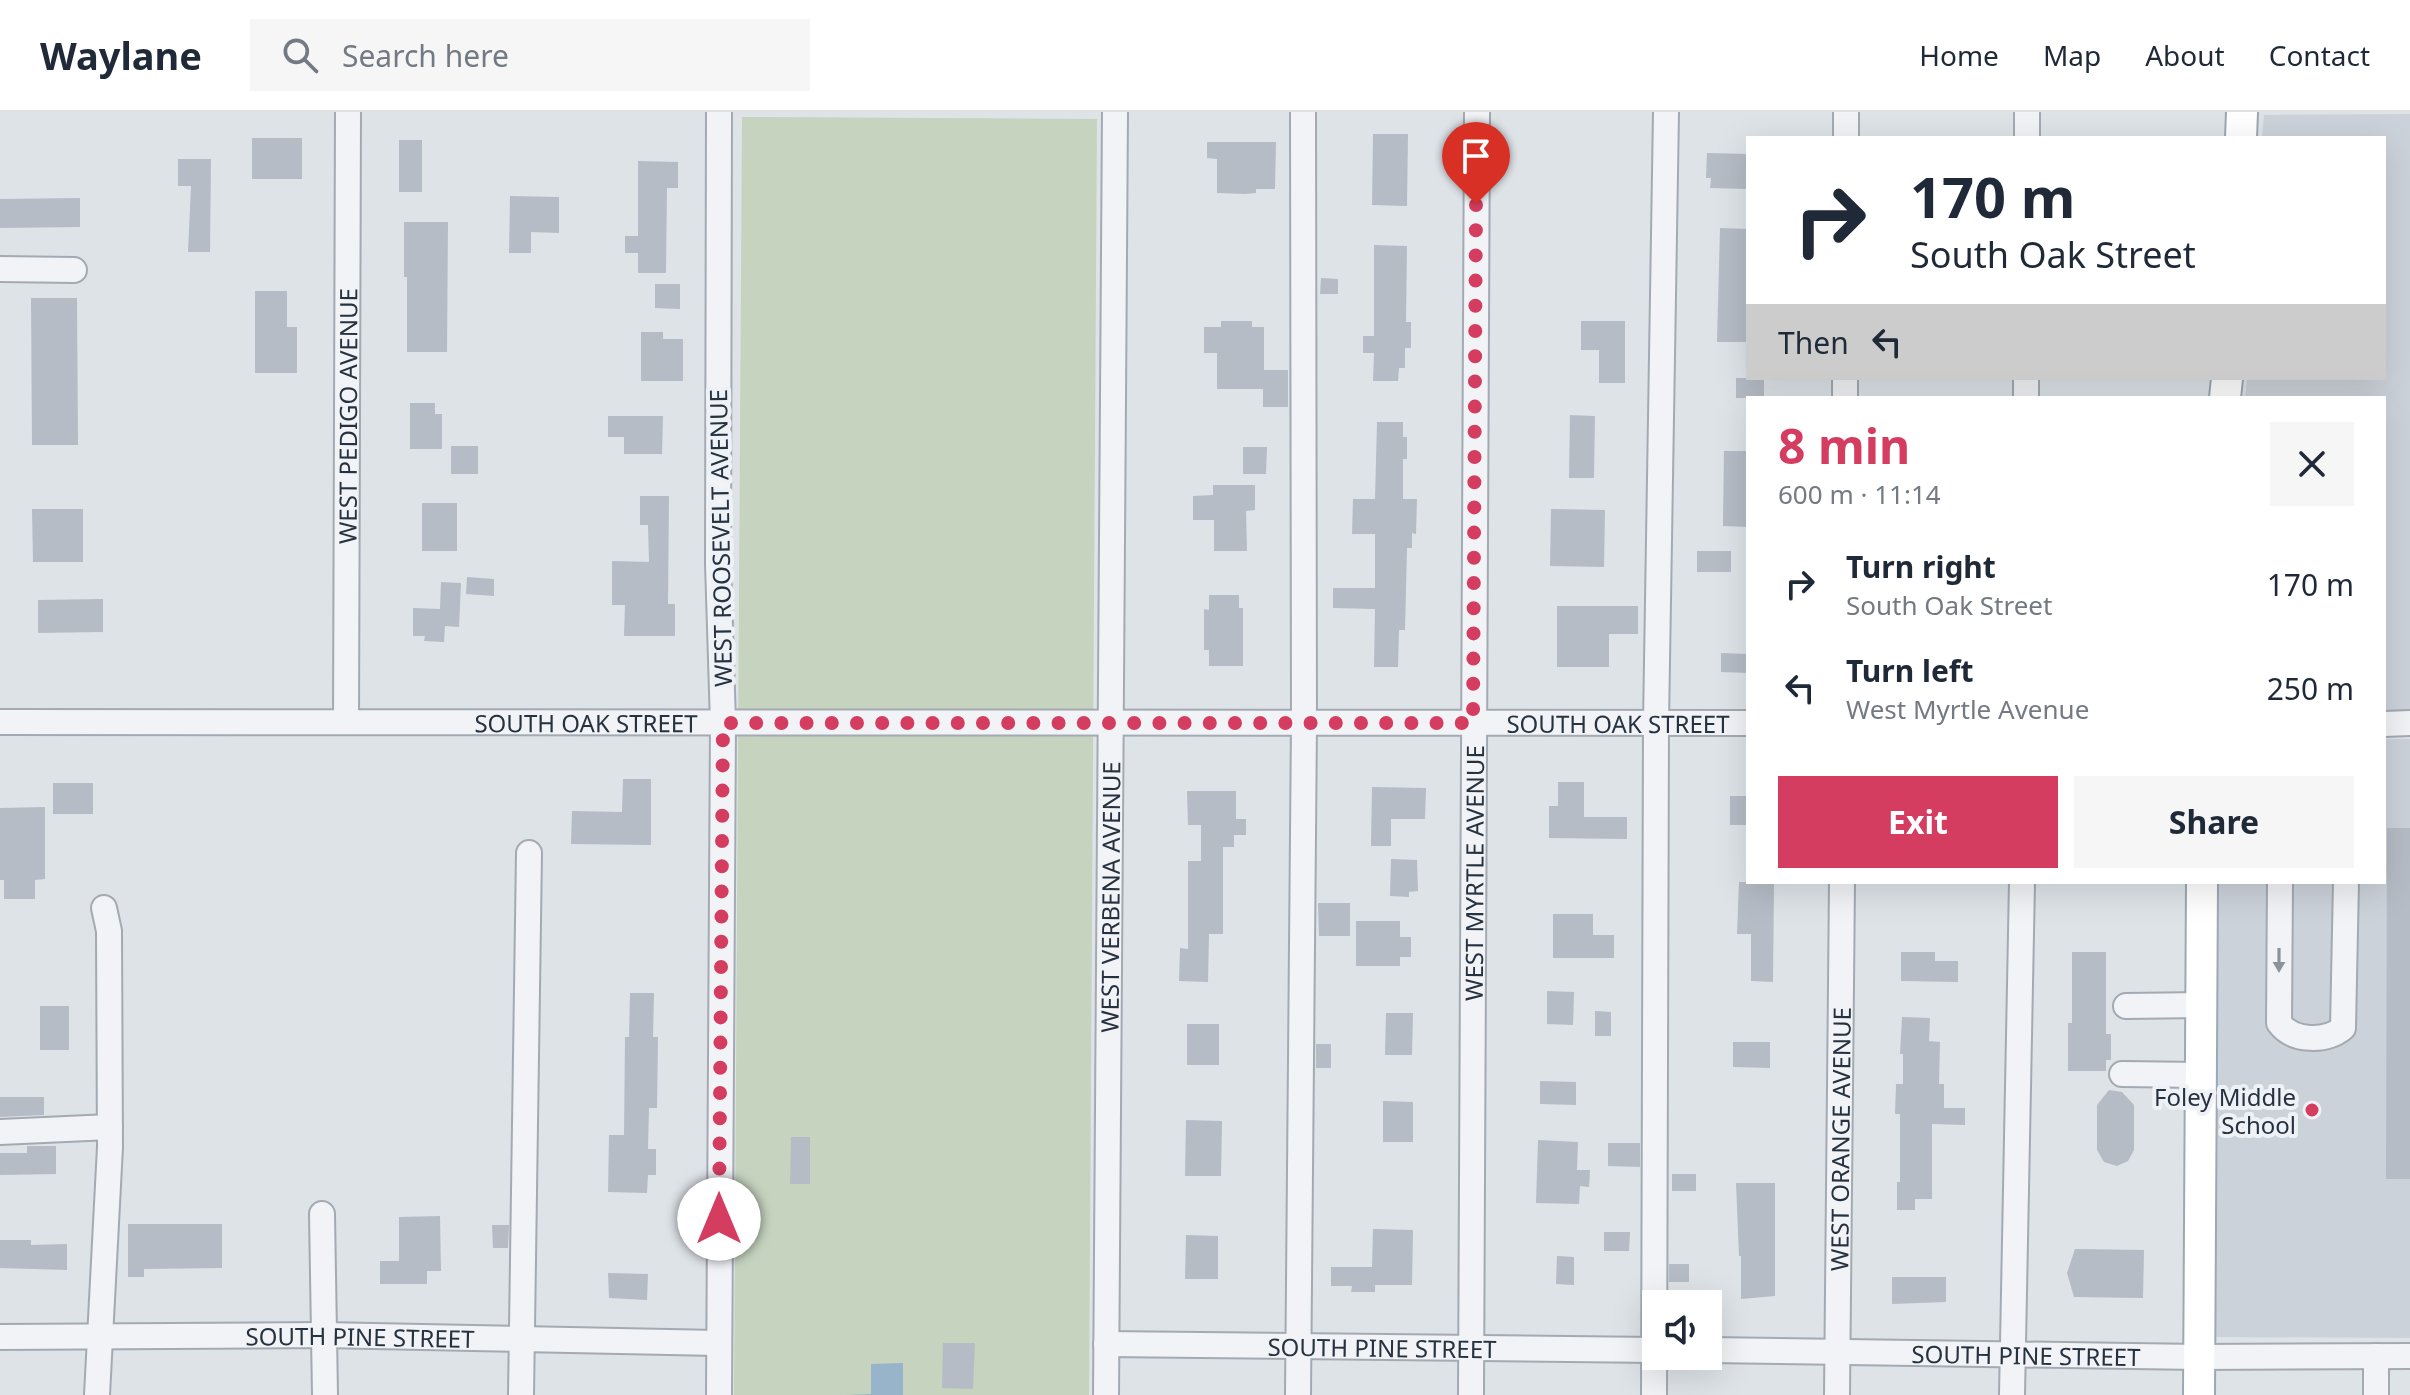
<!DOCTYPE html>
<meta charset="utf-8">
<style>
body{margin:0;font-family:"Noto Sans",sans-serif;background:#f6f6f7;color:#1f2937;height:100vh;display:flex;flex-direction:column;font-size:30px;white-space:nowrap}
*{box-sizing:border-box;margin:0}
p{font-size:26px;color:#747a83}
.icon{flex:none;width:44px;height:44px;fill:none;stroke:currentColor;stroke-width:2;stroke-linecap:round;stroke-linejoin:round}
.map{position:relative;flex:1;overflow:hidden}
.sheet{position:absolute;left:1746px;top:284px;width:640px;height:488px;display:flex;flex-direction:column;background:#fff;border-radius:0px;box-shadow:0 8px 32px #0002}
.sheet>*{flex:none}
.hud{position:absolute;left:1746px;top:24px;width:640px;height:244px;border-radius:0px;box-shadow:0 8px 32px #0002;background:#fff;color:#1f2937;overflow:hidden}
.fabs{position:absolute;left:1642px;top:1178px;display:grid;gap:16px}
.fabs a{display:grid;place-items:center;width:80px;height:80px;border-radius:0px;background:#fff;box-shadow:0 8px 32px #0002;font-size:40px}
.pin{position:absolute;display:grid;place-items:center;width:68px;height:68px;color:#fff;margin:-82px -34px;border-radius:50% 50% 50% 0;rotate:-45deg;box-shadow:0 0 8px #0007}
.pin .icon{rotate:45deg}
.me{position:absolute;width:88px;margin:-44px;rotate:0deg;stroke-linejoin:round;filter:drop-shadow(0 0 6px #0008)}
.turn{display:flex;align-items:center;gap:28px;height:168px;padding:0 32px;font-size:36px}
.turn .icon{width:104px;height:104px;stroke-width:2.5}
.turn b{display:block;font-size:56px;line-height:68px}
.then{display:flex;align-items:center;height:76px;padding:0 32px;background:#0003;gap:16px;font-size:30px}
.round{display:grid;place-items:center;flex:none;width:84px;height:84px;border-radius:0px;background:#f6f6f7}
.summary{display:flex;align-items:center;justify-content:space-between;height:136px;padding:0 32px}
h1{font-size:48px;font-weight:700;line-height:60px;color:#d43d5f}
.action{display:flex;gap:16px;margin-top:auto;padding:16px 32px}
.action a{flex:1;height:92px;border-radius:0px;background:#d43d5f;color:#fff;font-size:32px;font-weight:700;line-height:92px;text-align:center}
.action a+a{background:#f6f6f7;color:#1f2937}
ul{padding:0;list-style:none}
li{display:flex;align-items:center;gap:24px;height:104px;padding:0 32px}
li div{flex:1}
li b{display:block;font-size:30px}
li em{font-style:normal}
header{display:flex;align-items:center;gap:48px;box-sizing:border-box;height:112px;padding:0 40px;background:#fff;border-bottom:2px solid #e0e1e3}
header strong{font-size:38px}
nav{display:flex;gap:44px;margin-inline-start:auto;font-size:28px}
.search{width:560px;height:72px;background:#f6f6f7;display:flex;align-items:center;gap:20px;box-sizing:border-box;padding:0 28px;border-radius:0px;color:#747a83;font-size:30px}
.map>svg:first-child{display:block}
.built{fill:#ccd2da}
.green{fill:#c5d3bf}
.water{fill:#97b4ca}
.building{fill:#b5bcc5}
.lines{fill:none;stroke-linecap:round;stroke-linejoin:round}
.minor-casing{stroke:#a3aab2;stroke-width:28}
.major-casing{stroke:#9da8b5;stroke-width:34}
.minor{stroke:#f1f3f6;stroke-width:24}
.major{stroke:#fff;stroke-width:30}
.oneway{fill:#8c929b}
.route{stroke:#d43d5f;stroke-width:14;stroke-dasharray:0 25.2}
.poi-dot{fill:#d43d5f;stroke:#eef2f6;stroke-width:3}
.labels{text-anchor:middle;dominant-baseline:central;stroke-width:8;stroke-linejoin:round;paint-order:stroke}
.street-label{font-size:24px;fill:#273240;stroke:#eef2f6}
.poi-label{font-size:24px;fill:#273240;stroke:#eef2f6;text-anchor:end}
</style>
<header>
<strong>Waylane</strong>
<div class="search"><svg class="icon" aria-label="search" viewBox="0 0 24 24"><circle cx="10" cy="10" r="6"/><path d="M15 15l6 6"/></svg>Search here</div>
<nav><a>Home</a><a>Map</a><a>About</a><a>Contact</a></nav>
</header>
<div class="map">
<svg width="2410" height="1283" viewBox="0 0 2410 1283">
<rect width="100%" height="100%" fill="#dee3e8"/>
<g class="built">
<polygon points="2410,2 2410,599 2384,599 2384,286 2245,286 2247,266 2384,266 2384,26 2262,26 2264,3"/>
<polygon points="2384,627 2410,627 2410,1226 2213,1225 2215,770 2384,770"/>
</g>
<polygon class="green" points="742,5 1097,7 1089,1283 734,1283"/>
<polygon class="water" points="903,1251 903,1283 846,1283 871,1282 871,1252"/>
<g class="building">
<polygon points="1373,22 1408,22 1407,94 1372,93"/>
<rect x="252" y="26" width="50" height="41"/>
<rect x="399" y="28" width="23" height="52"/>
<polygon points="1207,30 1276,30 1275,77 1256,77 1256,81 1245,82 1217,81 1217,47 1207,46"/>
<polygon points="1707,41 1748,42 1748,77 1710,76 1711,66 1706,66"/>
<polygon points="178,47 211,47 210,140 188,140 191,74 178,74"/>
<polygon points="638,49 678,50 678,76 667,76 666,161 638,161 638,141 625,141 625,124 638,124"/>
<polygon points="510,84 559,85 559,121 531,120 531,141 509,141"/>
<polygon points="80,86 80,115 0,116 0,87"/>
<polygon points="404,110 448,110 447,240 407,240 407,165 404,165"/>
<polygon points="1720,116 1748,117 1748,230 1717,230"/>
<polygon points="1374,133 1407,134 1406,210 1411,210 1411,236 1405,236 1405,256 1399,256 1398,269 1373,269 1374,241 1363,241 1363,224 1374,224"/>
<polygon points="1321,166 1338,167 1338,182 1320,182"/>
<polygon points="655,172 680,172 680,197 655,196"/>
<polygon points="255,179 287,179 287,215 297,215 297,261 255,261"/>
<polygon points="31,186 77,186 78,333 32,333"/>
<polygon points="1221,209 1252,209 1252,215 1264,215 1264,258 1288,258 1288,295 1263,295 1263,277 1217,277 1217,241 1204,241 1204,215 1221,215"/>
<polygon points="1581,209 1625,209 1625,271 1599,271 1599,238 1581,238"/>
<polygon points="641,220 663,220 663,227 683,227 683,269 641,269"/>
<rect x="1736" y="266" width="28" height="20"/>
<polygon points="410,291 435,291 435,302 442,302 442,337 410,337"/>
<polygon points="1570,303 1595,304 1594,366 1569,366"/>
<polygon points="608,304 663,304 662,342 624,342 624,325 608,325"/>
<polygon points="1377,310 1403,310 1403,325 1407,325 1407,347 1403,347 1403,387 1417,387 1416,422 1412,421 1412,436 1407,436 1405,518 1399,518 1398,555 1374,555 1375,497 1333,496 1333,476 1375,476 1375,422 1352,422 1353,387 1375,387"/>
<rect x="451" y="334" width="27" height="28"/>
<polygon points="1243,335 1267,335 1266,362 1243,362"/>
<polygon points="1724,339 1748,339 1748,415 1723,414"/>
<polygon points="1213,373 1255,373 1255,398 1246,399 1247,439 1214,439 1214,408 1193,408 1193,384 1213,383"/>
<polygon points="640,384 669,384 668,492 675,492 675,524 624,524 625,493 612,493 612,449 649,450 648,413 640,413"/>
<rect x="422" y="391" width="35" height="48"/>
<polygon points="32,397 83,397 83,450 33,450"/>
<polygon points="1551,397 1605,398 1604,455 1550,454"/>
<rect x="1697" y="439" width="34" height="21"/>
<polygon points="467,465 494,467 494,484 466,482"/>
<polygon points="441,470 461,471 459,515 445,514 444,530 424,529 425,524 413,524 413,496 440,497"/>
<polygon points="1209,483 1239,483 1239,496 1243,496 1243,554 1209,554 1209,538 1204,538 1204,497 1209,498"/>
<polygon points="103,487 103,520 38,521 38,488"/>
<polygon points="1557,494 1638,494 1638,522 1609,522 1609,555 1557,555"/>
<polygon points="1721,541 1748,542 1748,561 1721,560"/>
<polygon points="623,667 651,667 651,733 571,732 572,699 622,700"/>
<polygon points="1558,670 1584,670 1584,705 1627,705 1627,727 1549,726 1549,694 1558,694"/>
<rect x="53" y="671" width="40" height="31"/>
<polygon points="1372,675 1426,676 1425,707 1391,707 1391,734 1371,734"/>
<polygon points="1187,679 1236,679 1236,707 1246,707 1246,723 1234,723 1234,735 1223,735 1223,822 1209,822 1208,870 1179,869 1180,836 1188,837 1188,749 1201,749 1201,713 1188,713"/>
<rect x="1730" y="684" width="18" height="29"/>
<polygon points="45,695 45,767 35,768 35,787 4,787 4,768 0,768 0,696"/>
<polygon points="2387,716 2410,716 2410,1067 2386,1067"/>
<polygon points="1391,747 1417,748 1418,779 1409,780 1409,785 1390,784"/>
<polygon points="1739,770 1774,770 1773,870 1751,869 1751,822 1737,822"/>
<polygon points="1318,791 1350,791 1350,824 1319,824"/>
<polygon points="1553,802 1593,802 1593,823 1614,823 1614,846 1553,846"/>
<polygon points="1356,809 1400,809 1400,825 1411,825 1411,845 1400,845 1400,854 1356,854"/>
<polygon points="1901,840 1935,840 1935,849 1958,849 1958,870 1901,869"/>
<polygon points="2072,840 2106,840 2106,922 2111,922 2111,948 2106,948 2106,959 2068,959 2068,911 2072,911"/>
<polygon points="1547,879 1574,880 1573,913 1547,912"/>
<polygon points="630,881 654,881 653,925 658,925 657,996 649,996 648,1037 656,1037 656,1063 648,1063 647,1081 608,1080 609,1023 624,1023 625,925 629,925"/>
<rect x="40" y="894" width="29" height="44"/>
<polygon points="1595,899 1611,900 1611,924 1595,924"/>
<polygon points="1386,901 1413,901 1412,943 1385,943"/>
<polygon points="1902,905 1930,906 1929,929 1940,930 1939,972 1944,972 1944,996 1965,996 1965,1013 1932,1012 1932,1087 1915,1087 1915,1098 1897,1098 1897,1070 1900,1070 1900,1002 1895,1002 1896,972 1903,972 1903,942 1900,942"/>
<rect x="1187" y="912" width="32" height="41"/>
<polygon points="1733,930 1770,930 1770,956 1733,955"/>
<rect x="1316" y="932" width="15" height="24"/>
<polygon points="1540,969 1576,970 1576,993 1540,992"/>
<polygon points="2109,978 2122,980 2134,993 2134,1038 2128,1049 2117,1054 2104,1050 2097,1038 2097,993"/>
<polygon points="0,985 44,985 44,1003 0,1005"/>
<polygon points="1383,989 1413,990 1413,1030 1383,1030"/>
<polygon points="1186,1008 1222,1009 1221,1064 1185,1064"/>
<polygon points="791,1025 810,1025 810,1072 790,1072"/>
<polygon points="1538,1028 1578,1030 1577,1058 1590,1058 1589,1075 1580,1074 1579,1092 1536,1091"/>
<polygon points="1608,1031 1640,1031 1640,1055 1608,1054"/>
<polygon points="27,1034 56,1034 56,1062 0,1063 0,1041 27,1041"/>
<rect x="1672" y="1062" width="24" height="17"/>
<polygon points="1736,1071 1775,1071 1775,1184 1741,1187 1741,1144 1739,1144"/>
<polygon points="440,1104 441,1159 427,1159 427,1172 380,1172 380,1149 399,1149 399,1105"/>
<polygon points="128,1112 222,1112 222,1156 144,1157 144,1165 128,1165"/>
<polygon points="492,1113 509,1113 508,1136 493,1136"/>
<polygon points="1373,1117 1413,1118 1412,1173 1375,1173 1375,1180 1351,1180 1352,1174 1331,1174 1331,1155 1372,1155"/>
<polygon points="1604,1120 1630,1120 1629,1139 1604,1139"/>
<polygon points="1186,1123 1218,1124 1218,1167 1185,1167"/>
<polygon points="0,1128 31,1128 31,1133 67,1132 67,1158 0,1156"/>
<polygon points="2075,1137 2144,1138 2143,1186 2074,1185 2067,1161"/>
<polygon points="1557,1144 1574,1145 1574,1173 1556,1172"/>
<rect x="1669" y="1152" width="20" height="18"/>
<polygon points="608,1161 648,1162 647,1188 609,1186"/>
<polygon points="1892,1165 1946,1165 1946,1190 1892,1192"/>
<polygon points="943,1231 975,1231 973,1277 942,1276"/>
</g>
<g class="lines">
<defs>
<g id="minor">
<polyline points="1846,26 1846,0"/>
<polyline points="2027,26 2027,0"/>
<polyline points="0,157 74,158"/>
<polyline points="1845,286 1845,266"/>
<polyline points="2026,286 2026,266"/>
<path id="s1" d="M 0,610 L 1748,611"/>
<path id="s2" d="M 346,610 L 348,0"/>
<polyline points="2384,612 2410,611"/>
<path d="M 2280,770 L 2279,911 C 2293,930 2326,930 2343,916 L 2346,770"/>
<polyline points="2126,894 2202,893"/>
<polyline points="2122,962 2201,963"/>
<polyline points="0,1020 110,1015"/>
<polyline points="322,1102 325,1283"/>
<path id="s3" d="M 0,1225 L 323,1223 L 718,1231"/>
<path id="s4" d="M 1106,1232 L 1656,1238"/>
<path id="s5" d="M 1708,1238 L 2199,1245 L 2410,1244"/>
<polyline points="97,1283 110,1035 109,819 104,796"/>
<polyline points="521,1283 529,741"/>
<polyline points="719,1283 723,611 718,452 719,0"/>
<path id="s6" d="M 1106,1283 L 1115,0"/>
<polyline points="1298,1283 1304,611 1303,0"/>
<path id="s7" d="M 1471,1283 L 1477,0"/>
<polyline points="1654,1283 1656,611 1666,0"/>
<path id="s8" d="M 1837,1283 L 1842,770"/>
<polyline points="2012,1283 2022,770"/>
<polyline points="2376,1283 2376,1244"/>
</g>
<g id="major">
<polyline points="2241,26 2242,0"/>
<polyline points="2225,286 2227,266"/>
<polyline points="2199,1283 2202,770"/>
</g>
</defs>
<use href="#minor" class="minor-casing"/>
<use href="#major" class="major-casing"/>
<use href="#minor" class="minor"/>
<use href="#major" class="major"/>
</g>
<defs><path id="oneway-solid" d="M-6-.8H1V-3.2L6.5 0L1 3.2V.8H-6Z" transform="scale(2)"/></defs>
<use class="oneway" href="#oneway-solid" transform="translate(2279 848) rotate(90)"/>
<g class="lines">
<polyline class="route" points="719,1107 723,611 1473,611 1476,92"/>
</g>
<circle class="poi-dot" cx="2312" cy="998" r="8"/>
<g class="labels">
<g class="street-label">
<text stroke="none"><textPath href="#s2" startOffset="306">WEST PEDIGO AVENUE</textPath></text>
<text transform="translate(720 426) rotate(-91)">WEST ROOSEVELT AVENUE</text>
<text stroke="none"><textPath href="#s1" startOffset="586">SOUTH OAK STREET</textPath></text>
<text stroke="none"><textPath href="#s1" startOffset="1618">SOUTH OAK STREET</textPath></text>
<text stroke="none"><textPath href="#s7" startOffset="522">WEST MYRTLE AVENUE</textPath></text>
<text stroke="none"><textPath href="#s6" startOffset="498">WEST VERBENA AVENUE</textPath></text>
<text stroke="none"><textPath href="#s8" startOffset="256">WEST ORANGE AVENUE</textPath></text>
<text stroke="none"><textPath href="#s3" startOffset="360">SOUTH PINE STREET</textPath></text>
<text stroke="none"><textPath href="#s4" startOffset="276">SOUTH PINE STREET</textPath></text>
<text stroke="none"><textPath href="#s5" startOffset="318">SOUTH PINE STREET</textPath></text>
</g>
<g class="poi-label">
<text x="2296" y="984">Foley Middle<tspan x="2296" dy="28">School</tspan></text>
</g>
</g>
</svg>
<div class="fabs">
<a><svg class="icon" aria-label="sound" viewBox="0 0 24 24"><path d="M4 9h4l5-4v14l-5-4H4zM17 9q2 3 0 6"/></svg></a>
</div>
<div class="pin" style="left:1476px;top:92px;background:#d93025"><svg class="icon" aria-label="arrive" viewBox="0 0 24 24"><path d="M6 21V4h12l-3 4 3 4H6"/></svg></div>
<svg class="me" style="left:719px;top:1107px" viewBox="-20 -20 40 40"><circle r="19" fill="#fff"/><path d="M0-13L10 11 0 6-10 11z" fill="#d43d5f"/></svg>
<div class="hud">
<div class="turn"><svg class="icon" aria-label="right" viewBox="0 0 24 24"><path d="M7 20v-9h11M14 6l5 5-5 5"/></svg><div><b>170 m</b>South Oak Street</div></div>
<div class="then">Then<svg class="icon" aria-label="left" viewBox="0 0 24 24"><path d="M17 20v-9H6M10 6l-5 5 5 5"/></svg></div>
</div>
<section class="sheet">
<div class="summary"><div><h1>8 min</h1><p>600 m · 11:14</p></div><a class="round"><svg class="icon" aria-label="close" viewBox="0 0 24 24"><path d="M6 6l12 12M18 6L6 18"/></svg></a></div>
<ul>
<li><svg class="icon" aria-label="right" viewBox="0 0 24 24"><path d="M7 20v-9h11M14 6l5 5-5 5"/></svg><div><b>Turn right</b><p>South Oak Street</p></div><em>170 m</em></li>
<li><svg class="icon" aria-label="left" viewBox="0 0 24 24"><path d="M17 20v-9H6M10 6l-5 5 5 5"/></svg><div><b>Turn left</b><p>West Myrtle Avenue</p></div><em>250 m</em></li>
</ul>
<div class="action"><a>Exit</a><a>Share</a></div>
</section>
</div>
